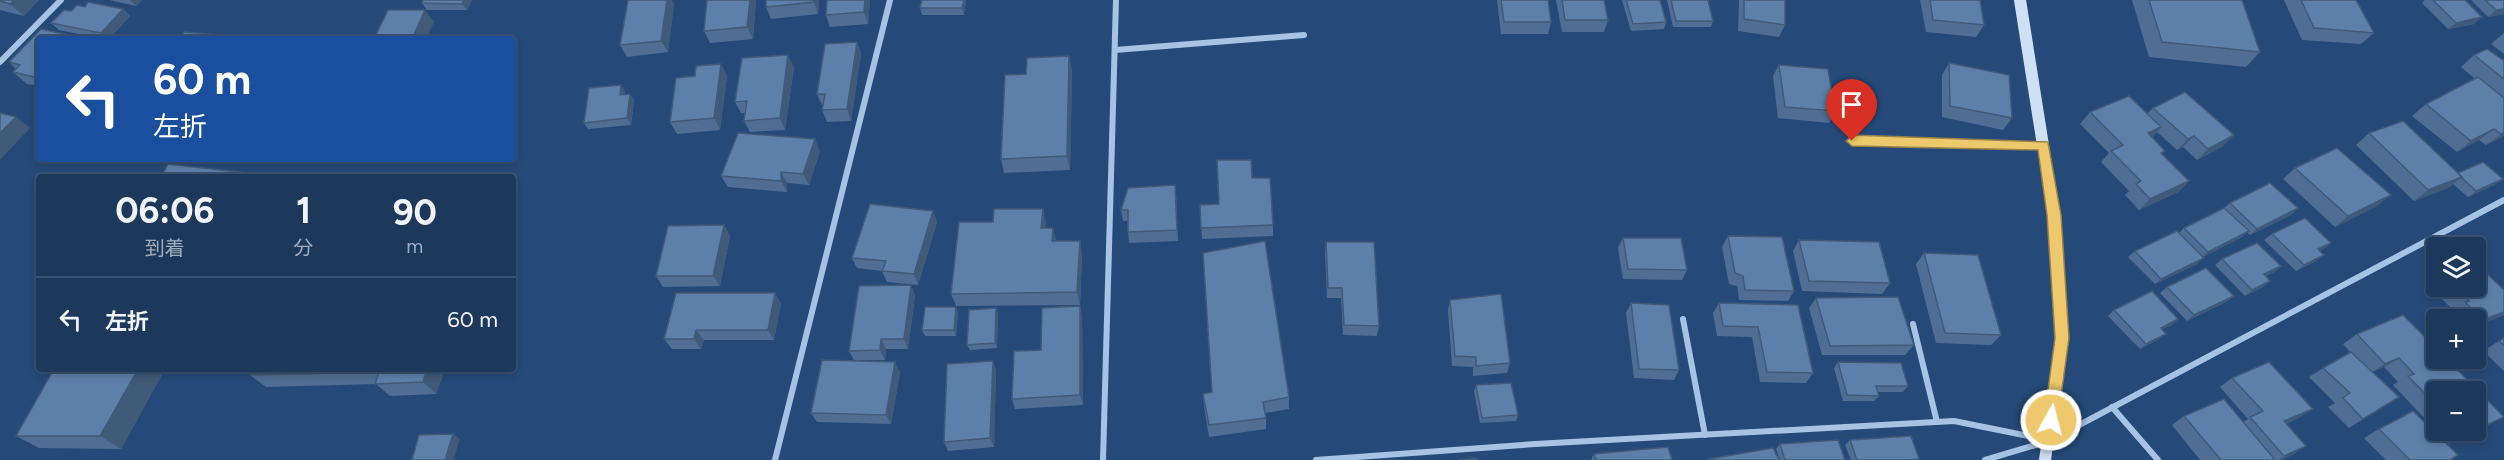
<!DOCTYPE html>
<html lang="ja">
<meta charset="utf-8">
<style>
body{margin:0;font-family:Figtree,"Noto Sans JP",sans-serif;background:#253f61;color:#f1f3f6;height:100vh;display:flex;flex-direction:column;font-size:22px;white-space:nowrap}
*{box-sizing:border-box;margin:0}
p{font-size:20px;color:#a0acbb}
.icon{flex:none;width:33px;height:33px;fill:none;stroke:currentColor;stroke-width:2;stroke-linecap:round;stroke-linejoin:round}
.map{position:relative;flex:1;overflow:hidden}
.side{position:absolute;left:36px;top:174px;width:480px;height:198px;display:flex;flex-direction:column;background:#1c385b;border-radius:6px;box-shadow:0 3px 9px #0003,0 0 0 2px #3a5271}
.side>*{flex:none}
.hud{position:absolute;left:36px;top:36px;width:480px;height:126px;border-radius:6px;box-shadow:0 3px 9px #0003,0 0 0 2px #3a5271;background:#1a4fa0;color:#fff;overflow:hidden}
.buttons{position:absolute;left:2426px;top:237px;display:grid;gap:12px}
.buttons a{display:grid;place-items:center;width:60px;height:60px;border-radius:6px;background:#1c385b;box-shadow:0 3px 9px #0003,0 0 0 2px #3a5271;font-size:30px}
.pin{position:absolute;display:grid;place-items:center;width:51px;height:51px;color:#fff;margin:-62px -26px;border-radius:50% 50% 50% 0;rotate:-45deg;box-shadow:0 0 6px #0007}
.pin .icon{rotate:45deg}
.me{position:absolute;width:66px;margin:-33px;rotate:7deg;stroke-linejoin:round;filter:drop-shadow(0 0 4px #0008)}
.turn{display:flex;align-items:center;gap:21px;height:126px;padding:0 18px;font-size:27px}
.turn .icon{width:78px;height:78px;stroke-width:2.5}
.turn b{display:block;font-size:42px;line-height:51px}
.eta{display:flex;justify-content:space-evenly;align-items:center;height:102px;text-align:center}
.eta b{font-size:36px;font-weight:700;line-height:42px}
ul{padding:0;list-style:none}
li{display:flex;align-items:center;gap:18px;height:84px;padding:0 18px;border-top:2px solid #3a5271}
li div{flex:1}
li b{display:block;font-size:22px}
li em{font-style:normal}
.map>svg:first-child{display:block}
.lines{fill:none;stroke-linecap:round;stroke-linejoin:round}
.street{stroke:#a7c3e4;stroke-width:6}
.secondary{stroke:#d0e0f4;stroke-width:12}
.wall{fill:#506e93;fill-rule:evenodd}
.shaded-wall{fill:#415a78}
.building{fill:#5d80ab;stroke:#415a78;stroke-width:1.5}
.route{fill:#edc86c;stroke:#9a8246;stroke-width:1.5}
</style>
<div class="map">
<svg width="2504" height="460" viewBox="0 0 2504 460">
<rect width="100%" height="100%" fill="#254a79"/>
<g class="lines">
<g class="street">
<polyline points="1115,50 1304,35"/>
<polyline points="0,62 61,0"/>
<polyline points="1852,140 2043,145"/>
<polyline points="1683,319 1705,435"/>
<polyline points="1913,324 1937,422"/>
<polyline points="2112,407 2158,460"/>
<polyline points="775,460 890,0"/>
<polyline points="1103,460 1116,0"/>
<polyline points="1316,460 1535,444 1954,421 2048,440"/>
<polyline points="1985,460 2049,441 2504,200"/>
</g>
<polyline class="secondary" points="2020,0 2054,215 2062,338 2045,460"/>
</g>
<g class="wall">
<polygon points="0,0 39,0 24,16 0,10"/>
<polygon points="109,0 142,0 136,6"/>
<polygon points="472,0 467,10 427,10 422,3"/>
<polygon points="707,0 756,0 753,39 710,43 704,31"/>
<polygon points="766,0 819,0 818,14 771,19 766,7"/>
<polygon points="870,0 868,24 830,27 826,15"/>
<polygon points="966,0 964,15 922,15 920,8"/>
<polygon points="1497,0 1548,0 1551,22 1548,34 1501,34"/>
<polygon points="1556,0 1604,0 1608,20 1604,32 1562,32"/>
<polygon points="1622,0 1660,0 1666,22 1664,29 1631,31"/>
<polygon points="1667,0 1708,0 1713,21 1711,27 1673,27"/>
<polygon points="1739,0 1785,0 1785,25 1779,37 1738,31"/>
<polygon points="1920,0 1980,0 1984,25 1976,37 1926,32"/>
<polygon points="2132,0 2242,0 2260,52 2246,67 2149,57"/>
<polygon points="2284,0 2356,0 2374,33 2361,44 2302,40"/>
<polygon points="2425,0 2465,0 2474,24 2448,29 2422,3"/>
<polygon points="2471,0 2504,0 2504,14 2488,17"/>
<polygon points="674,4 668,52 627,57 620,45"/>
<polygon points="85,7 123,9 130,16 109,39 103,39 59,30 51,23 71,11"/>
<polygon points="41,29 69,35 73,39 39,39 39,86 27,84 13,72 16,69 9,62"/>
<polygon points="2504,33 2504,54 2491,44"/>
<polygon points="857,42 861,54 851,121 827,122 822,110 823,105 822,105 817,94"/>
<polygon points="2474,55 2503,60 2504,60 2504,135 2486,145 2479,140 2457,152 2412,116 2426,104 2475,79 2461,67"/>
<polygon points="1069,56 1072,71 1070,170 1004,173 1001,159 1026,74"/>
<polygon points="1949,63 2012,118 2003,130 1942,117 1942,75"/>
<polygon points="721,64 727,76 720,130 677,134 670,122"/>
<polygon points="1779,65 1835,111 1829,123 1778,118 1773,76"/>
<polygon points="794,67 785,130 750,132 744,121 745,113 741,113 735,102"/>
<polygon points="621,85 625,92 625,94 630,94 634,100 631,125 588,129 584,123"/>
<polygon points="2153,108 2223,146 2197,160 2183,147 2177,150 2157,132 2152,138 2162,154 2189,181 2178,192 2139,210 2125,195 2129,191 2101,162 2109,153 2080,124 2090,112 2147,114"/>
<polygon points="2369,133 2458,173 2503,179 2494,185 2468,197 2453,184 2448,188 2414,201 2356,145"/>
<polygon points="820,151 809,185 787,183 787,192 728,187 721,176"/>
<polygon points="2295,168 2377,206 2335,227 2283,179"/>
<polygon points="1252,178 1273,225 1273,236 1202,239 1200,205 1219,204"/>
<polygon points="1176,196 1178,241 1129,243 1128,232 1128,221 1123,221 1121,210"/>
<polygon points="2230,203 2291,215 2250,235 2247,232 2242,237 2203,257 2197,264 2155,284 2128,257 2135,251 2179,233 2184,228 2224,208"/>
<polygon points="937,222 918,285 887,282 882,271 857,268 852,258"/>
<polygon points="1046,222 1045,228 1053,228 1056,241 1082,254 1080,305 956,306 951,294"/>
<polygon points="724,225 730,236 720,286 663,287 656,276"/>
<polygon points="2272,234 2331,243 2320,251 2316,261 2296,271 2264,240"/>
<polygon points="1728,236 1794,291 1788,301 1739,300 1737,286 1729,284 1722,247"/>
<polygon points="1623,238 1687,270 1682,280 1623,279 1618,248"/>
<polygon points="1799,240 1890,283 1882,294 1802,291 1793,251"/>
<polygon points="1326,242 1379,326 1377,336 1343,335 1341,298 1327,298 1325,252"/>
<polygon points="1924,253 2001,335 1991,345 1936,343 1916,264"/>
<polygon points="2222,259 2281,266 2274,272 2266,276 2270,281 2263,287 2245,296 2215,265"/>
<polygon points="2436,279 2436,286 2475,286 2504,315 2475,327 2475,320 2456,320 2449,313 2453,310 2428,285"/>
<polygon points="911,285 915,296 908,349 886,349 885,360 854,360 849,351"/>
<polygon points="2167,287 2234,296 2226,302 2187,321 2160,293"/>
<polygon points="1816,298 1914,345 1905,355 1822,355 1809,308"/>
<polygon points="1450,300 1510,363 1507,373 1473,376 1473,367 1452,366 1448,310"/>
<polygon points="781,303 774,340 704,340 701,349 672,349 664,339"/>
<polygon points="1631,303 1679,370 1674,380 1634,378 1626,313"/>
<polygon points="1719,303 1798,305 1813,373 1806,383 1760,382 1752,337 1717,336 1713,313"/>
<polygon points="996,308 998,314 997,348 970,350 967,345"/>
<polygon points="2114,310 2172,325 2162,329 2159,339 2140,349 2108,316"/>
<polygon points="958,312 956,336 925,336 922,330"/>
<path d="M 2403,315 L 2488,426 L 2449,444 L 2393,385 L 2398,382 L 2384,367 L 2372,372 L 2399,397 L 2349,428 L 2328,407 L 2335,403 L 2309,377 L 2323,368 L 2351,353 L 2343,344 L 2357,334 ZM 2436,392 L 2475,430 L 2436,430 Z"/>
<polygon points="1082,316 1083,405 1015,409 1012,399 1041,350"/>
<polygon points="2504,338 2504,371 2483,351"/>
<polygon points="993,361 996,371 994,447 948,451 944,442"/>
<polygon points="1838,362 1908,386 1903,392 1878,392 1879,396 1874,401 1843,401 1834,368"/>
<polygon points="54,369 165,369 121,449 39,448 16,436"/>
<polygon points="252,369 456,369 445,369 436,394 390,396 376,384 266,387 250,375"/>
<polygon points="900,372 891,424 817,422 811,413"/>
<polygon points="2232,378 2313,409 2298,418 2286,424 2306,446 2292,455 2281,460 2200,460 2172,425 2184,416 2243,422 2248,419 2220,387"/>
<polygon points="1476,385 1518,415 1516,421 1480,423 1474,391"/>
<polygon points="1203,394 1289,397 1289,409 1265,413 1266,418 1266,429 1209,437 1204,406"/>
<polygon points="2379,429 2450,460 2386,460 2364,438"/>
<polygon points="1850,440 1919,459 1918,460 1851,460 1845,445"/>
<polygon points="1780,444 1845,460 1780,460 1776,449"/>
<polygon points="1594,454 1672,460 1591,460"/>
</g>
<g class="shaded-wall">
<polygon points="14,0 39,0 24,16 10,4"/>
<polygon points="130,0 142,0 136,6"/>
<polygon points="464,0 472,0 467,10 462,4"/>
<polygon points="667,0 672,0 674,4 668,52 661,41"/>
<polygon points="750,0 756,0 753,39 747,27"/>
<polygon points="814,0 819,0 818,14 814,2"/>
<polygon points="865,0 870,0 868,24 864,12"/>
<polygon points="964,0 966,0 964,15 962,8"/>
<polygon points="123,9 130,16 109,39 107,39 101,33"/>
<polygon points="2504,9 2504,14 2488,17 2496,10"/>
<polygon points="425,10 434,22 426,39 412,39"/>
<polygon points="2482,17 2474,24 2448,29 2456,23"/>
<polygon points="69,35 73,39 64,39"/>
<polygon points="857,42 861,54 851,121 847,109"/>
<polygon points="788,55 794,67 785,130 780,118"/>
<polygon points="1069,56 1072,71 1070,170 1067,156"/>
<polygon points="721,64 727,76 720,130 714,118"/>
<polygon points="621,85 625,92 624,101 620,95"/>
<polygon points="630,94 634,100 631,125 627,118"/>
<polygon points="16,117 30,128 0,160 0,133"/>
<polygon points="2161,127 2151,139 2148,133"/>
<polygon points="2494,129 2479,140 2457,152 2471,141"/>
<polygon points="2504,132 2504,135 2501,138 2486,145"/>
<polygon points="2234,135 2223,146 2197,160 2208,149"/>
<polygon points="2194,136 2183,147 2177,150 2188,139"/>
<polygon points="815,139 820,151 809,185 803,174"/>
<polygon points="781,172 787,183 787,192 781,181"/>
<polygon points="248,173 253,177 246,177"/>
<polygon points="2462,177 2448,188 2414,201 2428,190"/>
<polygon points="2503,179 2494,185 2468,197 2476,191"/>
<polygon points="2189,181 2178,192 2139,210 2150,199"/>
<polygon points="2391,195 2377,206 2335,227 2348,216"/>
<polygon points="2298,208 2291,215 2250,235 2257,229"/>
<polygon points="1043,209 1046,222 1044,242 1041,228"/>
<polygon points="933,211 937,222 918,285 914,274"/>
<polygon points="724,225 730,236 720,286 713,276"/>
<polygon points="1053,228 1056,242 1052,241"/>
<polygon points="2249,231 2242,237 2201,258 2208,252"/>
<polygon points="1080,241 1082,254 1080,305 1077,292"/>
<polygon points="2331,243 2324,249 2311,255 2318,249"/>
<polygon points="2324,255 2316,261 2296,271 2304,265"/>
<polygon points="2204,258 2197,264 2155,284 2161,279"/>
<polygon points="2281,266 2274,272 2257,280 2264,274"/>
<polygon points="2270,281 2263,287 2245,296 2252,290"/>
<polygon points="911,285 915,296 908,349 904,339"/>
<polygon points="775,293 781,303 774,340 768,330"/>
<polygon points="2234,296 2226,302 2187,321 2194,315"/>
<polygon points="1080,306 1082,316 1083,405 1080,395"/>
<polygon points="956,307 958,312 956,336 954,330"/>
<polygon points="996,308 998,314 997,348 995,343"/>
<polygon points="2504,312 2504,315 2475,327 2475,325 2483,320"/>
<polygon points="2178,319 2172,325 2154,333 2161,328"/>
<polygon points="696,330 704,340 701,349 694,339"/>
<polygon points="2166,334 2159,339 2140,349 2146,344"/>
<polygon points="881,339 886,349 885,360 880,350"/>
<polygon points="2399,358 2384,367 2370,373 2385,364"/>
<polygon points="993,361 996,371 994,447 990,438"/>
<polygon points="895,362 900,372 891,424 886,415"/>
<polygon points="138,369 165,369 121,449 100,436"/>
<polygon points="427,369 445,369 436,394 423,382"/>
<polygon points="2313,409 2298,418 2270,431 2284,421"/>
<polygon points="2504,417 2488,426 2449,444 2465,435"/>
<polygon points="453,434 460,439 453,460 445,460"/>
<polygon points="2306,446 2292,455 2281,460 2278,460 2284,456"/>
</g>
<g class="building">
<polygon points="0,0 14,0 10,4 0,1"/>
<polygon points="423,0 464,0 462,4 422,3"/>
<polygon points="628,0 667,0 661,41 620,45"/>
<polygon points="707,0 750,0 747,27 704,31"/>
<polygon points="766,0 814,0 814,2 766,7"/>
<polygon points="827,0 865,0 864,12 826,15"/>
<polygon points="922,0 964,0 962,8 920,8"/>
<polygon points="1501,0 1548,0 1551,22 1504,22"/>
<polygon points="1562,0 1604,0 1608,20 1565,20"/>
<polygon points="1626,0 1660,0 1666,22 1633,24"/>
<polygon points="1671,0 1708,0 1713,21 1676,21"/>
<polygon points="1744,0 1785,0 1785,25 1744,19"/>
<polygon points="1930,0 1980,0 1984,25 1933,20"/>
<polygon points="2149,0 2242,0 2260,52 2162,42"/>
<polygon points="2301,0 2356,0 2374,33 2314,28"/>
<polygon points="2433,0 2465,0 2482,17 2456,23"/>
<polygon points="2485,0 2504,0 2504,9 2496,10"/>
<polygon points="88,2 123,9 101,33 51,23 64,10 71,11 77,5 85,7"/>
<polygon points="388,10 425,10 412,39 374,39"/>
<polygon points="41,29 69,35 64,39 39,39 39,78 13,72 20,65 9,62"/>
<polygon points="184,32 248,37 246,39 179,39"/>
<polygon points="857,42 847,109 822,110 825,94 817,94 825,44"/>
<polygon points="2487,49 2503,60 2504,60 2504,79 2474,55"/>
<polygon points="788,55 780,118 744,121 747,101 735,102 742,58"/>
<polygon points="1069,56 1067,156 1001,159 1005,75 1026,74 1027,58"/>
<polygon points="1949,63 2009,75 2012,118 1950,106"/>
<polygon points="721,64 714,118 670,122 676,78 695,76 696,66"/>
<polygon points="1779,65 1828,69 1835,111 1785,107"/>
<polygon points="2478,77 2504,98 2504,132 2501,134 2494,129 2471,141 2426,104"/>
<polygon points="621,85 620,95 630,94 627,118 584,123 589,88"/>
<polygon points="2185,92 2234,135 2208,149 2194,136 2188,139 2153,108"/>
<polygon points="2129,96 2161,127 2148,133 2165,151 2161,153 2189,181 2150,199 2136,184 2141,181 2111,151 2123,145 2090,112"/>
<polygon points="0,113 16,117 0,133"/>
<polygon points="2403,121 2462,177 2428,190 2369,133"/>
<polygon points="738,133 815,139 803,174 781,172 781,181 721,176"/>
<polygon points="2337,148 2391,195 2348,216 2295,168"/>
<polygon points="1217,160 1251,160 1252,178 1270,178 1273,225 1201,228 1200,205 1219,204"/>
<polygon points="2483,162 2503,179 2476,191 2461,177 2462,177 2458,173"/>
<polygon points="168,164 248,173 246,177 161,177"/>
<polygon points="2270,183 2298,208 2257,229 2230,203"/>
<polygon points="1175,185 1177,230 1128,232 1128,210 1121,210 1128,188"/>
<polygon points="870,204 933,211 914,274 882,271 886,261 852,258"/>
<polygon points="2224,208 2249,231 2208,252 2184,228"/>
<polygon points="994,209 1043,209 1041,228 1053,228 1052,241 1080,241 1077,292 951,294 959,222 993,222"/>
<polygon points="2305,218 2331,243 2318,249 2324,255 2304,265 2272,234"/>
<polygon points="724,225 713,276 656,276 668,226"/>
<polygon points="2177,231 2204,258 2161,279 2135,251"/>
<polygon points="1728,236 1782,237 1794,291 1745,290 1743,276 1735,273"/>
<polygon points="1623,238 1681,238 1687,270 1628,269"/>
<polygon points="1799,240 1879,242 1890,283 1809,281"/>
<polygon points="1265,241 1289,397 1263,402 1266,418 1209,425 1203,394 1212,392 1203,253"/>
<polygon points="1326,242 1374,242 1379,326 1344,325 1342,288 1328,288"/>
<polygon points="2257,243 2281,266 2264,274 2270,281 2252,290 2222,259"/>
<polygon points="1924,253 1978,255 2001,335 1945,333"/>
<polygon points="2475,262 2504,290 2504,312 2483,320 2465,302 2469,301 2455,286 2475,286"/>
<polygon points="2206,268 2234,296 2194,315 2167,287"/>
<polygon points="911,285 904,339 881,339 880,350 849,351 859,286"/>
<polygon points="2152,291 2178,319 2161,328 2166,334 2146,344 2114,310"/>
<polygon points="676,293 775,293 768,330 696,330 694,339 664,339"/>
<polygon points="1501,294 1510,363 1476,366 1476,357 1455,356 1450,300"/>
<polygon points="1898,297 1914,345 1830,346 1816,298"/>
<polygon points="1631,303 1669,305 1679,370 1639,369"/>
<polygon points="1719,303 1798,305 1813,373 1767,372 1758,327 1723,326"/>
<polygon points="1080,306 1080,395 1012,399 1014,351 1041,350 1042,308"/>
<polygon points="925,307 956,307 954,330 922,330"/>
<polygon points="996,308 995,343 967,345 969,310"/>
<polygon points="2403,315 2436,348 2436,358 2446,358 2504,417 2465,435 2461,430 2475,430 2475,392 2436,392 2436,405 2408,376 2414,374 2399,358 2385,364 2357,334"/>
<polygon points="2504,338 2504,345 2499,341"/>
<polygon points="2351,352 2399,397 2363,419 2343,398 2350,393 2323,368"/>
<polygon points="822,360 895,362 886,415 811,413"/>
<polygon points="993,361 990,438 944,442 947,364"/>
<polygon points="1838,362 1901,363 1908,386 1876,386 1879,396 1847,395"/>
<polygon points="2269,362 2313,409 2284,421 2306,446 2284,456 2250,417 2263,411 2232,378"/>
<polygon points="54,369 138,369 100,436 16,436"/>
<polygon points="252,369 427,369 423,382 375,384 379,372 250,375"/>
<polygon points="1511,383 1518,415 1482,418 1476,385"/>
<polygon points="2224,399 2275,460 2221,460 2184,416"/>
<polygon points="2413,411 2458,455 2450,460 2410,460 2379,429"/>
<polygon points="453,434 445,460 412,460 419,435"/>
<polygon points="1911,436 1919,459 1904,460 1857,460 1850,440"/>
<polygon points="1838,440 1845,460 1785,460 1780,444"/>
<polygon points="1668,447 1672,460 1596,460 1594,454"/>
<polygon points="1773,448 1779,460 1709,460 1709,459"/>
<polygon points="1477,458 1477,460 1458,460"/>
</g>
<polygon class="route" points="1852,135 2048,142 2061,215 2069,338 2057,425 2046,425 2044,420 2055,338 2047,215 2038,150 1852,146 1846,141"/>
</svg>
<div class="buttons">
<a><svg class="icon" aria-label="layers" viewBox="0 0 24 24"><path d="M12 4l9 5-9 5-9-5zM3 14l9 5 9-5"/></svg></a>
<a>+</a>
<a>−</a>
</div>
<div class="pin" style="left:1852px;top:141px;background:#d93025"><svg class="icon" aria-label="arrive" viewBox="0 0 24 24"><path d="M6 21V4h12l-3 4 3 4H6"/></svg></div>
<svg class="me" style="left:2051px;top:420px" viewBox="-20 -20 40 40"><circle r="17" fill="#edc86c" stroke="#fff" stroke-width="3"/><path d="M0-11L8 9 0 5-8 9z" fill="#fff"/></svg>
<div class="hud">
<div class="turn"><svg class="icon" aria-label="left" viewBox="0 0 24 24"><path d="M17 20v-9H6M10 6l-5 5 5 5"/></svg><div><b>60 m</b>左折</div></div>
</div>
<section class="side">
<div class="eta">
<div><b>06:06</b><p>到着</p></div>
<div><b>1</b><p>分</p></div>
<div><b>90</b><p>m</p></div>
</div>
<ul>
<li><svg class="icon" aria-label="left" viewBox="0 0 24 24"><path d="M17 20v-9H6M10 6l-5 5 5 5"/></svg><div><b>左折</b></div><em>60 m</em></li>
</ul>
</section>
</div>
